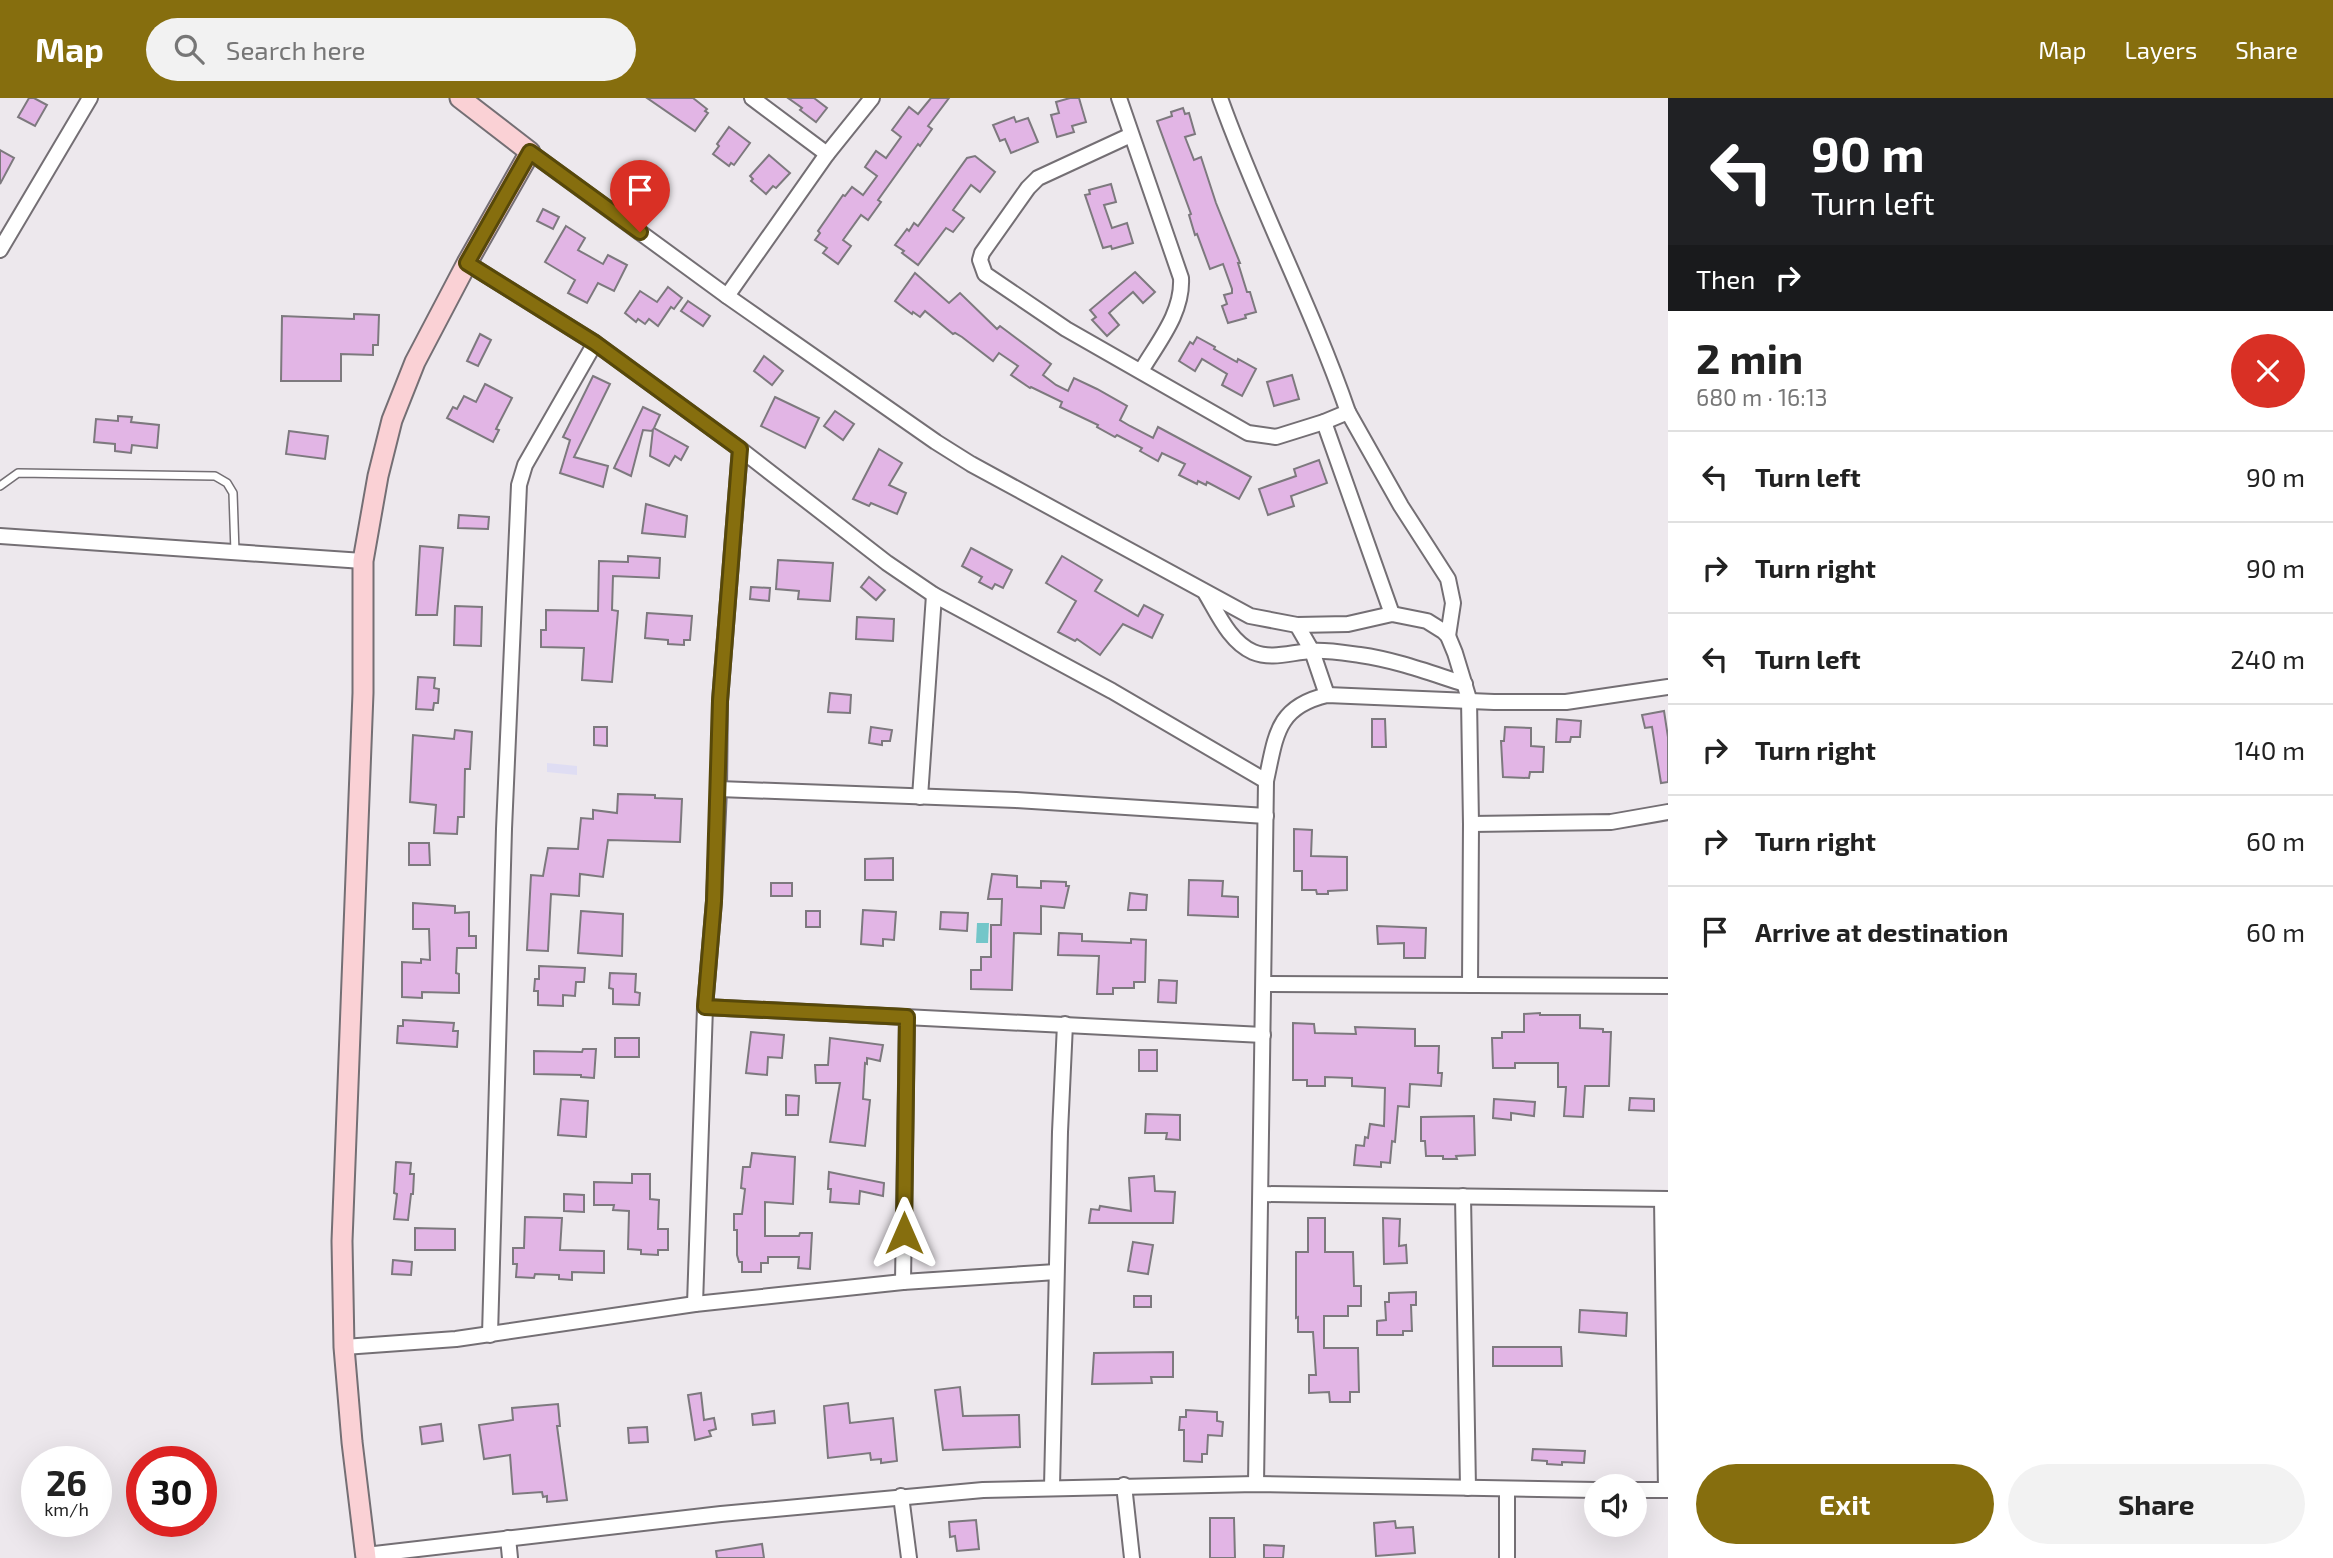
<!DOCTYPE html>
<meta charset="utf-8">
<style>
body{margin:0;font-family:"Exo 2",sans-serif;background:#f2f2f2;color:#222;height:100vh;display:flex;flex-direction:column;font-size:26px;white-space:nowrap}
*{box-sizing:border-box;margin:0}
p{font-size:23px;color:#767676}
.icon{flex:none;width:38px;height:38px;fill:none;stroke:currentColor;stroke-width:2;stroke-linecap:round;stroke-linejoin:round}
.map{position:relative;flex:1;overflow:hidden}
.side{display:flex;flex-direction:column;background:#fff;width:665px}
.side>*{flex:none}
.guide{background:#202124;color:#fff;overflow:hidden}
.tools{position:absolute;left:1584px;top:1376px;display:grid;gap:14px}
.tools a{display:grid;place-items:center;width:63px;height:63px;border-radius:50%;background:#fff;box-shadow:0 7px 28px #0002;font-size:35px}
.speed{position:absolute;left:21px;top:1348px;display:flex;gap:14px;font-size:35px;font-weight:700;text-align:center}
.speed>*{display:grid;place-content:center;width:91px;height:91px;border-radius:50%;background:#fff;box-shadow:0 7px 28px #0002;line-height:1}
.speed small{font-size:18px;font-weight:400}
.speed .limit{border:10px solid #d22;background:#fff;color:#111}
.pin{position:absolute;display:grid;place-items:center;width:60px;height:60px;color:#fff;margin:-72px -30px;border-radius:50% 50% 50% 0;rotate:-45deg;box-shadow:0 0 7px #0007}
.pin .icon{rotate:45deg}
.me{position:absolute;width:77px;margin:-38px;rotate:0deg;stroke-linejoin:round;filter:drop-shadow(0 0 5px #0008)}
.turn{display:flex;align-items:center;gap:24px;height:147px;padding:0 28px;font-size:32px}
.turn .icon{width:91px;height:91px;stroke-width:2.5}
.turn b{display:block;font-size:49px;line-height:60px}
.then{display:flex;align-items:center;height:66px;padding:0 28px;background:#0003;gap:14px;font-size:26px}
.round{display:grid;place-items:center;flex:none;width:74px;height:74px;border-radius:37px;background:#f2f2f2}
.summary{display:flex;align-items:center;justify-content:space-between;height:119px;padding:0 28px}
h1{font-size:42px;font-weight:700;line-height:52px}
.action{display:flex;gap:14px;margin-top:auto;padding:14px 28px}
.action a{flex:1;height:80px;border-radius:42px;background:#866e0e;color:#fff;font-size:28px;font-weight:700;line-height:80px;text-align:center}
.action a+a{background:#f2f2f2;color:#222}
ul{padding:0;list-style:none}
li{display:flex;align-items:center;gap:21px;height:91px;padding:0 28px;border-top:2px solid #e0e0e0}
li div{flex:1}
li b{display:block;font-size:26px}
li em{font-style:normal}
header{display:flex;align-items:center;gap:42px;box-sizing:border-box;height:98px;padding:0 35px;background:#866e0e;color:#fff}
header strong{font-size:33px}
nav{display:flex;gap:38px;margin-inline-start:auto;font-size:24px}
.search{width:490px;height:63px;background:#f2f2f2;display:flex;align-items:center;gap:18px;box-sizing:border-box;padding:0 24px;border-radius:38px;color:#767676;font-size:26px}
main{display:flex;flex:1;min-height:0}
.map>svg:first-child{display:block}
.industrial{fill:#dfddf3}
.water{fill:#73c6c9}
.building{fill:#e2b5e5;stroke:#7d797e;stroke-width:2}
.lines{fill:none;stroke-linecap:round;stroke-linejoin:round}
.lane-casing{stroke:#746f74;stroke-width:10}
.street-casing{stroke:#746f74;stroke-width:18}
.secondary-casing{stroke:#746f74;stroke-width:23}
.lane{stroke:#fff;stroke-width:7}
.street{stroke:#fff;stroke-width:14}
.secondary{stroke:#fad1d5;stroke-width:19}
.route-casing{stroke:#574809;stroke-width:18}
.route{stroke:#866e0e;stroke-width:12}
</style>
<header>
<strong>Map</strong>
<div class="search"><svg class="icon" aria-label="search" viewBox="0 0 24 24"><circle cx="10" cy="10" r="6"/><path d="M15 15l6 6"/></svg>Search here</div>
<nav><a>Map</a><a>Layers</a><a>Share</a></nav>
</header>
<main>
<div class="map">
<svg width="1668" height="1460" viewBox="0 0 1668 1460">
<rect width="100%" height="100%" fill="#ede8ed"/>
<polygon class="industrial" points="547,665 577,668 577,677 547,674"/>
<polygon class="water" points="977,825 989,825 988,845 976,845"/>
<g class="building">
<polygon points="29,0 34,0 47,7 35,28 18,19"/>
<polygon points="647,0 693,0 707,11 705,13 708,15 695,33"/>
<polygon points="788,0 814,0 827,10 816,24 800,12 802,10"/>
<polygon points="931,0 949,0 928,28 932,31 920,48 918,46 878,102 881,104 868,122 861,117 843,142 851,148 838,166 823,155 827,150 815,142 820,135 818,133 843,97 845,98 852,89 863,97 877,78 865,69 876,53 886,60 901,39 892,32 909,9 918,16"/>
<polygon points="1070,0 1079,0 1086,24 1072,28 1074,34 1057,39 1051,17 1059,15 1056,4"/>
<polygon points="1183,10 1185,16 1189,15 1195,36 1185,39 1194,62 1201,59 1216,105 1240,165 1238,165 1247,194 1250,194 1256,214 1245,217 1246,220 1228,225 1222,208 1227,206 1224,197 1232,195 1232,191 1223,166 1210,171 1197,136 1195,137 1189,117 1191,116 1157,23 1172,18 1171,14"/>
<polygon points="1014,19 1016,24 1028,20 1038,44 1011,55 1005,41 1000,43 993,27"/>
<polygon points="729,29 750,45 734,67 731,65 729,68 713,56 719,48 717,46"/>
<polygon points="0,52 14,60 0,86"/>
<polygon points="769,57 790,75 776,90 773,88 766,96 751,83 753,81 750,78"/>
<polygon points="975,58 995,74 980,94 971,87 953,112 964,120 953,134 946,130 918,167 902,155 904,153 895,147 907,131 909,133 914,125 918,128 967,60"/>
<polygon points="1111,86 1116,104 1104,107 1112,130 1127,125 1133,145 1112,151 1111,148 1103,150 1085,97 1090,96 1089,92"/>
<polygon points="543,111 559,119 553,131 537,123"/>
<polygon points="566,128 585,140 578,152 603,166 608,157 627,167 614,193 598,185 587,205 568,195 575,182 545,164"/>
<polygon points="1135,174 1155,194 1143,205 1133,194 1109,215 1119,227 1107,238 1092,222 1096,219 1090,212"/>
<polygon points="915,175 949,205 960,195 997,231 1000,228 1051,266 1043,277 1056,287 1068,293 1074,280 1097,291 1127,308 1120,322 1130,328 1153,340 1158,329 1251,379 1239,401 1207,384 1206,387 1198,383 1197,386 1179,377 1185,366 1162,355 1158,363 1140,353 1142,350 1117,337 1115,339 1097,329 1098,327 1060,309 1062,304 1031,289 1030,290 1011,277 1018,268 999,255 993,263 962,239 955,235 953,236 925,213 920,219 913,214 912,216 895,203"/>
<polygon points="668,189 682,200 674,211 671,209 658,228 649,221 645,226 638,221 636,224 625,215 640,193 657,204"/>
<polygon points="688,203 710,218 703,228 681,213"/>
<polygon points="354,216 379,217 378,247 373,247 373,257 341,256 341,283 281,283 282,218 354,221"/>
<polygon points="480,236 491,242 478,268 467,263"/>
<polygon points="1197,239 1215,249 1214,251 1237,264 1238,261 1256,271 1242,298 1222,287 1227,276 1202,261 1195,273 1179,263 1190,244 1193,246"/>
<polygon points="764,258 783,273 772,287 754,273"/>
<polygon points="1292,277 1299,301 1274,308 1267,284"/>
<polygon points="593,278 610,286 574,359 608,368 603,389 560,375 570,342 563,339"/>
<polygon points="485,286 512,300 496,331 499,332 493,344 447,320 453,309 457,311 464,298 476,304"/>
<polygon points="775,299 819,320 805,350 761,328"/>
<polygon points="643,309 660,317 654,330 688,349 681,362 675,358 669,368 650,358 653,331 652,333 643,332 631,378 614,370"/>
<polygon points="835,313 854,326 843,342 824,328"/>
<polygon points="118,318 132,319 131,324 159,327 157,350 132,347 131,355 115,353 115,346 94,344 96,321 118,323"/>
<polygon points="289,333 328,338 325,361 286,356"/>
<polygon points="879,351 902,365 889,387 906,395 897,416 871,405 869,408 853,401"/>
<polygon points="1319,362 1327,385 1291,398 1294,408 1268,417 1259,391 1296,378 1294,371"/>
<polygon points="646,406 687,418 685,439 642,435"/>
<polygon points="459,417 489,419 488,431 458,430"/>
<polygon points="420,448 443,450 437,517 416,517"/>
<polygon points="971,450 1012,472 1003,490 995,486 992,491 979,484 982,479 962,468"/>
<polygon points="628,458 660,460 659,480 613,478 612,512 618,513 612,584 582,582 584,550 541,549 541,532 546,532 546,512 598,513 599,463 628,464"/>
<polygon points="1062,458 1102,482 1095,493 1138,518 1144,507 1163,517 1152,540 1123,526 1100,557 1077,541 1075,543 1058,534 1076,503 1046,485"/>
<polygon points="778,462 833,465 830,503 798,501 799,493 776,491"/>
<polygon points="869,479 885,492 876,502 861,489"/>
<polygon points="751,489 770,490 769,503 750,501"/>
<polygon points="455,508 482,509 481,548 454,547"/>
<polygon points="647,515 692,518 690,542 684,542 684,547 668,546 668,542 645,540"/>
<polygon points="857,519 894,521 893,543 856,541"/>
<polygon points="418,579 435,580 434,590 439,591 438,605 434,605 433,612 416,611"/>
<polygon points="830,595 851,597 850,615 828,614"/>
<polygon points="1664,613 1668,639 1668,684 1661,685 1652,629 1645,630 1642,617"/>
<polygon points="1372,621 1385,621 1386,649 1372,649"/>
<polygon points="1557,621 1581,623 1580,639 1571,639 1570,644 1556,644"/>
<polygon points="594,629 607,629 607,648 594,647"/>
<polygon points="871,629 892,632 890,643 882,643 882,647 869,645"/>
<polygon points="1505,629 1531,630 1531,648 1544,649 1543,674 1530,674 1529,680 1503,679 1501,643 1504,643"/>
<polygon points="455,632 472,634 470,671 465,671 464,719 458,719 457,736 434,735 436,707 410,704 413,637 454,641"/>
<polygon points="618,696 655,697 655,700 682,701 680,744 608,742 603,779 580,776 579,798 551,796 548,853 527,852 531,777 543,778 548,750 578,751 581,720 593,721 593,712 617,715"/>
<polygon points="1294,731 1312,732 1311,758 1347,759 1347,792 1328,793 1328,796 1317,796 1316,792 1302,792 1302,773 1294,773"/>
<polygon points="409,745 429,745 430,767 409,767"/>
<polygon points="893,760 893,782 865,782 865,761"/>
<polygon points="992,776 1017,778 1017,789 1041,790 1041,783 1066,784 1066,788 1069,788 1064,810 1041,808 1041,836 1014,835 1012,892 971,891 971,872 981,872 981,859 991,859 991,827 1001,827 1002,801 988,801"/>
<polygon points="1189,782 1223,783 1222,798 1238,799 1238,819 1188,817"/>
<rect x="771" y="785" width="21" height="13"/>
<polygon points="1130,795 1147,797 1146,812 1128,812"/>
<polygon points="413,805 455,808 455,815 469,814 469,838 476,838 476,850 457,850 456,875 459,876 459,895 422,894 422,900 402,899 402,864 421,865 421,861 430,862 429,831 413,831"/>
<polygon points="863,812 896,814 894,842 883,841 883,848 861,846"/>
<polygon points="581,813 623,816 622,858 578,855"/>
<rect x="806" y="813" width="14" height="16"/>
<polygon points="941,814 968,815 967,833 940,831"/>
<polygon points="1377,828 1426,830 1425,860 1404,860 1404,845 1378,846"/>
<polygon points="1059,835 1082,836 1082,843 1131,845 1131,841 1146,842 1145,884 1134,884 1134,890 1113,890 1113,896 1097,896 1099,858 1058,857"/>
<polygon points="539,868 585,870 584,884 576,884 575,898 563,897 563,908 538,907 538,893 534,893 535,881 539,881"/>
<polygon points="610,875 636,876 635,894 640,895 639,907 613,906 613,891 609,890"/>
<polygon points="1159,882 1177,883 1176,905 1158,904"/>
<polygon points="1540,915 1540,917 1580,917 1580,930 1603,931 1603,934 1611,934 1609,988 1585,988 1583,1019 1564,1018 1566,989 1558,989 1558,965 1515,965 1515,970 1493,970 1492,940 1502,940 1502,934 1524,934 1524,916"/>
<polygon points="403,922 454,925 453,933 458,933 457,949 397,945 398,928 403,928"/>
<polygon points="1293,925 1314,926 1315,935 1356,936 1355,929 1415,931 1415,948 1439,948 1438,975 1442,975 1441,988 1410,986 1409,1009 1398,1008 1395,1044 1392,1043 1390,1065 1381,1064 1381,1069 1354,1067 1356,1047 1364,1048 1365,1039 1368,1040 1370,1026 1384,1028 1385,990 1352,988 1352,980 1325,979 1325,988 1307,988 1307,982 1293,982"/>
<polygon points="751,934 784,937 782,960 768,959 767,977 746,975"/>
<rect x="615" y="940" width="24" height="19"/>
<polygon points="830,940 883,947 880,963 867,960 867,966 865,965 863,1001 870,1002 865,1048 830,1044 840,985 816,985 815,967 828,967"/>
<polygon points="583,951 596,951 594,980 581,979 581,977 534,976 534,953 582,954"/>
<rect x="1139" y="952" width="18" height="21"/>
<polygon points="786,997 799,998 798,1017 786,1017"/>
<polygon points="1630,1000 1654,1001 1654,1013 1629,1012"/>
<polygon points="561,1001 588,1003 586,1039 558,1037"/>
<polygon points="1494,1001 1535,1004 1534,1018 1511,1015 1511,1022 1493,1020"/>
<polygon points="1146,1016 1180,1017 1180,1042 1166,1041 1167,1035 1145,1035"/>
<polygon points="1474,1018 1475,1057 1456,1058 1457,1061 1443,1061 1443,1058 1426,1058 1425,1043 1421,1043 1421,1019"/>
<polygon points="752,1055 795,1059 793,1106 765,1104 765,1138 799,1138 800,1135 812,1135 810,1171 798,1170 799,1159 768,1159 768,1165 761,1165 761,1174 742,1174 742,1164 739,1164 737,1157 737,1132 734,1132 734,1116 742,1116 745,1091 741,1090 743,1069 750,1069"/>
<polygon points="396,1064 411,1065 410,1076 414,1076 413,1096 411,1096 408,1122 394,1121 397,1096 394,1095"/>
<polygon points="829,1074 884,1085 883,1098 860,1093 859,1106 830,1104 831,1091 828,1091"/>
<polygon points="632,1076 650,1076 650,1101 659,1102 658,1131 668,1131 668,1152 658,1152 658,1157 641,1156 641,1152 628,1151 629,1113 613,1112 614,1107 594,1107 594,1084 632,1085"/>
<polygon points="1154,1078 1155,1093 1175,1094 1173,1125 1089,1125 1091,1111 1099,1112 1100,1108 1131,1113 1129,1080"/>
<polygon points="564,1096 584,1097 584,1114 564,1113"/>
<polygon points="525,1119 562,1120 560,1152 604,1153 604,1175 572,1174 572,1182 559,1181 559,1177 535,1176 534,1180 516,1179 517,1166 513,1166 513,1150 524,1150"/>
<polygon points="1308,1120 1325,1120 1325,1154 1353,1154 1354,1188 1361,1188 1361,1208 1348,1208 1348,1218 1324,1218 1324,1250 1358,1250 1359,1294 1350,1294 1350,1304 1330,1304 1329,1294 1309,1295 1309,1277 1316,1277 1313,1234 1298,1234 1298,1219 1296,1220 1296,1154 1308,1154"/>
<polygon points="1383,1120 1400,1121 1399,1148 1406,1147 1407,1165 1384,1166"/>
<polygon points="415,1130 455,1131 455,1152 415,1152"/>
<polygon points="1133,1144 1153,1147 1148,1176 1128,1173"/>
<polygon points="393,1162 412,1164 411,1177 392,1176"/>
<polygon points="1416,1194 1416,1207 1411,1207 1412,1233 1403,1233 1403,1237 1377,1237 1377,1223 1386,1222 1385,1204 1389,1204 1389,1195"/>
<rect x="1134" y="1198" width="17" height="11"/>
<polygon points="1580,1212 1627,1215 1626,1238 1579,1234"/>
<polygon points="1493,1249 1561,1249 1562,1268 1493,1268"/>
<polygon points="1173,1254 1173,1279 1151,1279 1152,1285 1092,1286 1094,1255"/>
<polygon points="960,1289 963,1318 1019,1317 1020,1349 943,1352 935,1292"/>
<polygon points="701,1295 704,1322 714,1320 716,1331 709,1333 711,1338 695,1342 688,1297"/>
<polygon points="848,1305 850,1325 893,1320 897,1363 881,1365 881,1361 871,1362 870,1355 828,1360 824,1308"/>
<polygon points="558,1306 560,1328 557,1328 567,1402 547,1404 547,1398 543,1399 542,1394 513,1396 510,1357 484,1361 479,1327 513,1322 512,1310"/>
<polygon points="1186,1312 1217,1314 1217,1323 1223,1324 1222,1338 1208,1337 1207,1356 1202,1356 1202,1364 1184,1363 1184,1332 1179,1332 1180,1319 1186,1319"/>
<polygon points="774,1313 775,1325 753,1327 752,1316"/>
<polygon points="441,1326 443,1343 422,1346 420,1329"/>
<polygon points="647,1329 648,1344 629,1345 628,1330"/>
<polygon points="1533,1351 1585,1353 1584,1365 1562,1364 1562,1367 1547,1366 1547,1363 1532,1362"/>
<polygon points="1210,1420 1234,1420 1235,1460 1210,1460"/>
<polygon points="976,1422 979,1451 957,1453 955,1438 950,1439 949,1424"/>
<polygon points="1395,1423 1396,1430 1413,1429 1415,1455 1376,1458 1374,1425"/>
<polygon points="762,1446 764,1460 717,1460 716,1453"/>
<polygon points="1264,1447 1284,1448 1283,1460 1264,1460"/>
</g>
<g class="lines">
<defs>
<polyline id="lane" points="0,388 18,375 215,378 227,385 233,395 235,454"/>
<g id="street">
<polyline points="752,0 827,56"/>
<path d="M 1119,0 L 1181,180 C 1183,215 1158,244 1141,273"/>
<path d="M 1131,37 L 1038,80 L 1028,90 L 982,155 L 980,162 L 985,176 L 1066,231 L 1248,335 L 1276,339 L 1324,324 L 1348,314 C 1311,207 1258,107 1220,0"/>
<polyline points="530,54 727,198 936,344 971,366 1250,518 1297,527 1348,526 1392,516 1427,523 1443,533 1448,538 1455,555 1469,601 1471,726 1470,887"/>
<polyline points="0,152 90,0"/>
<polyline points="467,165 595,245 740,351 887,465 934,497 1112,593 1266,683"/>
<polyline points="727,198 827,56 872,0"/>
<polyline points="1348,314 1401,408 1448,481 1453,505 1448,538"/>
<polyline points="1324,324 1392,516"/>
<polyline points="0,438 363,463"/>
<path d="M 1206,496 C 1218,516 1230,544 1253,554 C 1272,562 1292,554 1312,553 C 1327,552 1345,555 1360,557 C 1396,562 1430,575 1465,586"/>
<polyline points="1297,527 1312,553 1327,597"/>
<polyline points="719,691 1016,702 1266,718"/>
<polyline points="920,699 934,497"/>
<polyline points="1471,726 1611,724 1668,714"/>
<polyline points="1265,886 1668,888"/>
<polyline points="705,909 1263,937"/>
<polyline points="1261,1096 1668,1101"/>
<polyline points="1463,1098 1468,1390"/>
<polyline points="1662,1101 1666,1392"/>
<polyline points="903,1184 907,919"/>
<polyline points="695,1206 705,909 714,803 719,691 720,603 740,351"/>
<polyline points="490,1237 504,731 519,387 525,367 595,245"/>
<polyline points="344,1249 456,1241 695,1206 903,1184 1056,1174"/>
<path d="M 1256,1386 L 1266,683 C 1276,638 1276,609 1327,597 L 1494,604 L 1566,604 L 1668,589"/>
<polyline points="1124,1387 1132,1460"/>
<polyline points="1052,1389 1060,1034 1065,926"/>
<polyline points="1634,1392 1668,1392"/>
<polyline points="901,1398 909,1460"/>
<polyline points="508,1440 510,1460"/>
<polyline points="366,1457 721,1416 983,1392 1256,1386 1596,1392"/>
<polyline points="1507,1460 1507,1391"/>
</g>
<polyline id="secondary" points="366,1460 352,1344 344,1249 342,1143 363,595 363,463 378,378 392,322 415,264 467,165 530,54 460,0"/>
</defs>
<use href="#lane" class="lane-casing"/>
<use href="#street" class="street-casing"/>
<use href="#secondary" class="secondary-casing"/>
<use href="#lane" class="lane"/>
<use href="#street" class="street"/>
<use href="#secondary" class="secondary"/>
</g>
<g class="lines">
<defs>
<polyline id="route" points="640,134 530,54 467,165 595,245 740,351 720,603 714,803 705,909 907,919 904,1135"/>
</defs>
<use href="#route" class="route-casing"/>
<use href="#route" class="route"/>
</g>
</svg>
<div class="tools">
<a><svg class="icon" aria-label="sound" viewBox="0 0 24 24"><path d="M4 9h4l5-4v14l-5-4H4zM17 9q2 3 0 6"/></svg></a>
</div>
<div class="speed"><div>26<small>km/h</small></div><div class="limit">30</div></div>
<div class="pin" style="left:640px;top:134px;background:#d93025"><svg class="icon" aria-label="arrive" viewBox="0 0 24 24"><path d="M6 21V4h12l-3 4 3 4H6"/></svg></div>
<svg class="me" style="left:904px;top:1135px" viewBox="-20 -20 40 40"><path d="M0-17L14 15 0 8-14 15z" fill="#866e0e" stroke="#fff" stroke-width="4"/></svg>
</div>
<section class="side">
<div class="guide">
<div class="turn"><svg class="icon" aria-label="left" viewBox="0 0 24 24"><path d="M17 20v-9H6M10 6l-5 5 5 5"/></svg><div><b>90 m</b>Turn left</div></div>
<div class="then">Then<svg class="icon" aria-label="right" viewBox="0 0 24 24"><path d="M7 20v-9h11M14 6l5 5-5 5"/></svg></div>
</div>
<div class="summary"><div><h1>2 min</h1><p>680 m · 16:13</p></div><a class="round" style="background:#d93025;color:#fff"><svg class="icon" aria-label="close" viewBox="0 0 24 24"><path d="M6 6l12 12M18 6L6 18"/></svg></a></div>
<ul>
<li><svg class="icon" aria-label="left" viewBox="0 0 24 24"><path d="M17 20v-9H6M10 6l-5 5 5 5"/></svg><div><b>Turn left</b></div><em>90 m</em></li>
<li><svg class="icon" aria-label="right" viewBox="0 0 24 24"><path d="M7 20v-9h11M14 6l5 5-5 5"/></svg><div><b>Turn right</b></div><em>90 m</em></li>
<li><svg class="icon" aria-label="left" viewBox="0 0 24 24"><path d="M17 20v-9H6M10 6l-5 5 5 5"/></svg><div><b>Turn left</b></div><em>240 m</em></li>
<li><svg class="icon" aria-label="right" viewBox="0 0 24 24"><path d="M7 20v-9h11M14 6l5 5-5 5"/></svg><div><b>Turn right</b></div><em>140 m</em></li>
<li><svg class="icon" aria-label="right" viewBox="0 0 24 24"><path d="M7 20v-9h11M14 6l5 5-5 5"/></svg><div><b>Turn right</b></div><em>60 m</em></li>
<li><svg class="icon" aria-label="arrive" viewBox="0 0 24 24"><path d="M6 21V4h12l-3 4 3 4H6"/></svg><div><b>Arrive at destination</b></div><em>60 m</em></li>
</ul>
<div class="action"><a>Exit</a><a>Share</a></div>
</section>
</main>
